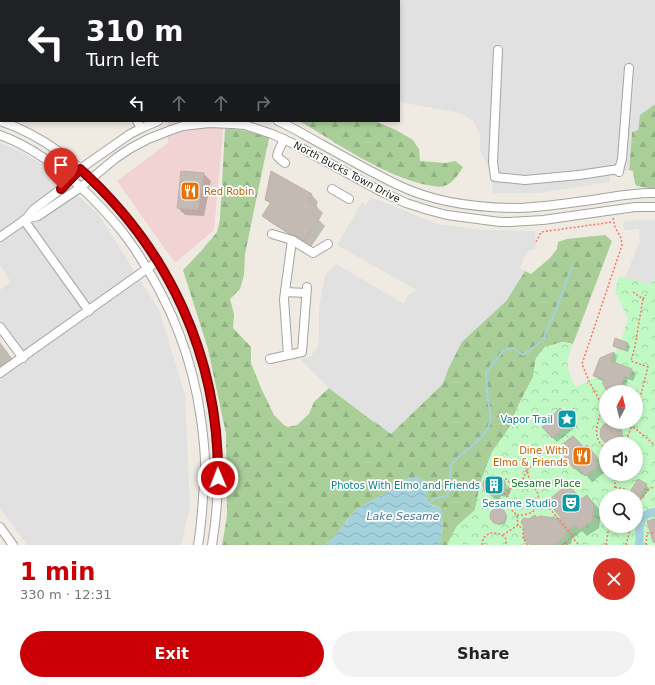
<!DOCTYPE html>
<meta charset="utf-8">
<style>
body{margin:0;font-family:"DejaVu Sans",sans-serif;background:#f2f2f2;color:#222;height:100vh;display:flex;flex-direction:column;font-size:15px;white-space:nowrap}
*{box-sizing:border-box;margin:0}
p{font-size:13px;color:#767676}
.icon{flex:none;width:22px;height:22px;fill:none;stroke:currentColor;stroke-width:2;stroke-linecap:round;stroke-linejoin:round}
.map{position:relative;height:545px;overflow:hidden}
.drawer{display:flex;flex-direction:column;background:#fff;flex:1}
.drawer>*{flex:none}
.banner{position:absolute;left:0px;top:0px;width:400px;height:122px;box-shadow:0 2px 6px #0003;background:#202124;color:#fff;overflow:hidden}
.needle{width:26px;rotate:7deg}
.buttons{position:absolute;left:599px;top:385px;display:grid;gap:8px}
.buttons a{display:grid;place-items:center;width:44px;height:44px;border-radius:50%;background:#fff;box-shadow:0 2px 6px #0003;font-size:20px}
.pin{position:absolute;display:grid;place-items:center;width:34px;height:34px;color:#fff;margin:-41px -17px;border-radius:50% 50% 50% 0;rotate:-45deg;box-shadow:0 0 4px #0007}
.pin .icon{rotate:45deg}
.me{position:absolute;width:44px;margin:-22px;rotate:359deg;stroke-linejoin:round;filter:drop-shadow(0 0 3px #0008)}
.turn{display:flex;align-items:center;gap:14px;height:84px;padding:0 20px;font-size:18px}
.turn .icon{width:52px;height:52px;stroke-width:2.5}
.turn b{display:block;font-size:28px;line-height:34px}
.lanes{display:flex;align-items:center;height:38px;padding:0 20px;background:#0003;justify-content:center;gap:20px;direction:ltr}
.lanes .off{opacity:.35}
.round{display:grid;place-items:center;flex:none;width:42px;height:42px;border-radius:21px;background:#f2f2f2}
.headline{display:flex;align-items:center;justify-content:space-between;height:68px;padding:0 20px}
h1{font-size:24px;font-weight:700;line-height:30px;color:#cb0006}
.cta{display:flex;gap:8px;margin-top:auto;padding:8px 20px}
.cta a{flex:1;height:46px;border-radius:24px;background:#cb0006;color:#fff;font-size:16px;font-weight:700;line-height:46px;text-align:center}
.cta a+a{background:#f2f2f2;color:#222}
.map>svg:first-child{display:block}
.commercial{fill:#f0d3d2}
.forest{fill:url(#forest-firs)}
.park{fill:url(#park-crowns);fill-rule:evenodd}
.parking{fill:#e1e1e1}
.water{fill:url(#water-waves)}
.shadow{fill:#0003}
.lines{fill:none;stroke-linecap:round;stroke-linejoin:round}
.stream{stroke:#a3d1dc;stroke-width:2}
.canal{stroke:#a3d1dc;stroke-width:8}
.building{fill:#c3bab3;stroke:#c0b1a6}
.minor-casing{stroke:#a4a4a4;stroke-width:10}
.path{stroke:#fa7469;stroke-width:1.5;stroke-dasharray:2 2;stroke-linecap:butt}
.minor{stroke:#fff;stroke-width:8}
.route-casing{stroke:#840004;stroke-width:10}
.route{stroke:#cb0006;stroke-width:7}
.labels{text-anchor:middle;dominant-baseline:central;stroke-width:3.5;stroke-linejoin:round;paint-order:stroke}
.street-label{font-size:10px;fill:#1d1d1d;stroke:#fff}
.food-label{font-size:10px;fill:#c56008;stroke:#fff;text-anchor:start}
.culture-label{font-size:10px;fill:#0d838f;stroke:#fff;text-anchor:end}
.park-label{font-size:10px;fill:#0b7c11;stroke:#fff}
.water-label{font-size:11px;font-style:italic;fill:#4779a5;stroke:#fff}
</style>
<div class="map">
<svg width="655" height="545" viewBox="0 0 655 545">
<defs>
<pattern id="forest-firs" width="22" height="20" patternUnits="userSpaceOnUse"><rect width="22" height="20" fill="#a9ce98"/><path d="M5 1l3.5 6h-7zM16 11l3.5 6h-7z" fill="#91b083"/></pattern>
<pattern id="park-crowns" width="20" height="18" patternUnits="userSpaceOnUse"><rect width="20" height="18" fill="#c0f9c3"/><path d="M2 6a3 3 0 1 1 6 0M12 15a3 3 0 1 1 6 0" fill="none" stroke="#a5d5a7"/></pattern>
<pattern id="water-waves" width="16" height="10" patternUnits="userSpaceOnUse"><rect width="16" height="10" fill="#a3d1dc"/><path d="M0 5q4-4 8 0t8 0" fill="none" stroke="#8cb3bc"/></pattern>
</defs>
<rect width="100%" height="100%" fill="#efebe3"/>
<polygon class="commercial" points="168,121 224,121 214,230 175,263 117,181 168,143"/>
<g class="forest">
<polygon points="655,104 655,189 637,186 635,184 633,171 629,170 632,131 638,130 639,115"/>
<path d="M 299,121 L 375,121 L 396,130 L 413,140 L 419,149 L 420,161 L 445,163 L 455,161 L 463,167 C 458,175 453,183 444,186 C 437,188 429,185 422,184 C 377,172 339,144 299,121 Z"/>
<path d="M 225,129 C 242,129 254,132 269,138 L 245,254 L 244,275 L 240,289 L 230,299 L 234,314 L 233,328 L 251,347 L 251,363 L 261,388 L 274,415 L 284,425 L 288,427 L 297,425 L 309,414 L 314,402 L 329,388 L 374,422 L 442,384 L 448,369 L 461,342 L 506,301 L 525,271 L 531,274 L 550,258 L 557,249 L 558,242 L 567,239 L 605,235 L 612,241 L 573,344 L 563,342 L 552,345 L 545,347 L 536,358 L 533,377 L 519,404 L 509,428 L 492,452 L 481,481 L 475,510 L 457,526 L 447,545 L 439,545 C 444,531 443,521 440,507 C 423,504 426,497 427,482 L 422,480 L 409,478 L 386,493 L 364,505 L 357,509 L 347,520 L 334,538 L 327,543 L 325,545 L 222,545 L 227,516 L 226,434 L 208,349 L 183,270 L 202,250 L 217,232 L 220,219 Z"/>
</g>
<path class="park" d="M 655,275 L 655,545 L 447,545 L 457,526 L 475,510 L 481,481 L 492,452 L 509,428 L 519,404 L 533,377 L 536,358 L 545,347 L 552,345 L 563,342 L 573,344 C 565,364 566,368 576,387 L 597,377 L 596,368 L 600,358 L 609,354 L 613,355 C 621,346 624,330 628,319 L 615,291 L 619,277 L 620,276 L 625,278 L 633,279 L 651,285 ZM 606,392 L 636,392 L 636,422 L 606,422 ZM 606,444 L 636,444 L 636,474 L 606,474 ZM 606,496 L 636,496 L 636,526 L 606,526 Z"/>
<g class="parking">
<polygon points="302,0 655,0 655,104 640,115 638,130 632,132 629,170 609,174 610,182 538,193 493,193 492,180 489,167 480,151 480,134 473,121 461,113 399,102 399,1 301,1"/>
<polygon points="0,143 19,151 46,166 98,214 159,310 185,395 190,507 181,545 27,545 0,508 0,378 21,361 0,328 0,290 11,282 0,265"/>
<polygon points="371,197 437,224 484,230 535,231 536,249 528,251 526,255 519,268 525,271 506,301 462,342 448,369 443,384 391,434 329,388 300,359 311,356 318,346 319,341 319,308 325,275 336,264 404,304 408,295 416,290 337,245 362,202 366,205"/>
<polygon points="639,220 655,220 655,275 652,285 633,279 625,278 639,243 640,243 639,229 624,230 623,222"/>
</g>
<path class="water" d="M 417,476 C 424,482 435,483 426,495 C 428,504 430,506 440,507 C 443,521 444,531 439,545 L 325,545 L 327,543 L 334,538 L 340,529 L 357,509 L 364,505 L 386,493 L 409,478 Z"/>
<g class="shadow">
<polygon points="0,35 1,36 1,81 0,81"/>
<polygon points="182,172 204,174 211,181 204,216 185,215 178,208"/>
<polygon points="272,173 312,195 318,202 316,206 323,213 319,220 325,226 311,247 302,242 298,240 270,222 264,216 271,204 266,200"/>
<polygon points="0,342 14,361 0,371"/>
<polygon points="627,343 630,346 628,352 616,348 614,346"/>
<polygon points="614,353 617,357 615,364 632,370 636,374 633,381 628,379 623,392 610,392 607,389 605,382 598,379 594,375"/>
<polygon points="560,410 577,426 557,442 552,437 556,418"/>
<polygon points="613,423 616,424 622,431 623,437 619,443 615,444 610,444 603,438 601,432 602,429 607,424"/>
<polygon points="587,446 603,464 601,466 605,472 592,482 584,473 582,475 575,469 560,450 584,448"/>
<polygon points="503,481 506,483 504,483 508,489 507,484 511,490 510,493 507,497 501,496 500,499 498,500 491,496 486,491"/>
<polygon points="568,485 582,500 587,496 594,503 601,512 599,528 587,536 582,531 572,539 571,544 570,544 568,545 531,545 529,520 537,519 564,520"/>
<polygon points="646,485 649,488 643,499 635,495 632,492"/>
<polygon points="499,509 506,513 507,518 505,524 499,525 492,521 490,515 493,510"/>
<polygon points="622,526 631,526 630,530 625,529"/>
</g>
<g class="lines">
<polyline class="stream" points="429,503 436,498 447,496 450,485 451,465 457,458 475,444 488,429 491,417 487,393 486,372 503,351 513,348 523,355 529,351 544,339 545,334 557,307 572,266"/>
<path class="canal" d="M 639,545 C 641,534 636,523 646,515 C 649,513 651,512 655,512"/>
</g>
<g class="building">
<polygon points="181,171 204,173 198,210 177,208"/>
<polygon points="271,171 312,194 309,202 317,206 312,213 319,218 304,241 295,235 290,234 262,216 271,202 265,200"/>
<polygon points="615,338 628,343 625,350 613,346"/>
<polygon points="614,352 611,361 632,369 629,378 624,376 620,389 613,392 606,390 603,384 605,379 593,376 600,358"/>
<polygon points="560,408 573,420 552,438 542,427 554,418 552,416"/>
<circle cx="611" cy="433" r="11"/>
<polygon points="573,436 584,447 587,445 597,457 595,459 599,465 585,476 578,467 574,469 559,449 561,447 560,446"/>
<polygon points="493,475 502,479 504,480 506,485 506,488 502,493 496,492 496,494 492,495 485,492 483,486 483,482 486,478"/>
<polygon points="638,479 647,484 639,497 630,492"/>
<polygon points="568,484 581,499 587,495 594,505 592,521 579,530 575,525 566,532 565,538 563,538 554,545 530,545 524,539 524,526 521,523 522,520 524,518 529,519 535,515 537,518 540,516 562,519 552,507 551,498"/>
<circle cx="498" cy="516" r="8"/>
<polygon points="655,519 655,542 653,542 647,521"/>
</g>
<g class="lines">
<defs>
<g id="minor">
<polyline points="11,0 24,1"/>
<polyline points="98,0 98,1"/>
<polyline points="142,0 149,1"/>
<polyline points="211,0 215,1"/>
<polyline points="44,1 79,0"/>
<polyline points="322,1 323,0"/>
<polyline points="498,50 493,162 495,177 525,180 579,175 619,169"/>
<path d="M 0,121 C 45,136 83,167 114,203 C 199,300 233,418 212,545"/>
<polyline points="137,121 141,128"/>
<path d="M 278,121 C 294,128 308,137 323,145 C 348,159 373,173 398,185 C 435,203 479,208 519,208 C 543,207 568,203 592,200 C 613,197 634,192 655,193"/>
<path d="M 0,135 C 35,148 63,170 89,195 C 103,209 116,223 127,238 C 166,292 192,353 201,419 C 203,434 205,449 205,464 C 205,475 204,486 203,497 C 202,513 201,529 198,545"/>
<polyline points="284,139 278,152 277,156 281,160 285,163"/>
<polyline points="619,172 620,166 622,159 629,68"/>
<polyline points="332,189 349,199"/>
<polyline points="26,219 38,216 81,187 116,158 131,148 148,139 171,130 183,126 209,123 232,124 245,125 272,134 294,144 382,192 406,203 428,210 447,215 500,222 509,222 543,220 635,207 655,207"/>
<polyline points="24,220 89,311"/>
<polyline points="272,234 292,240 313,253 328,244"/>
<polyline points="0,237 26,219 33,210 61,189 80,169 130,134 144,127 158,121"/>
<polyline points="285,292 306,293"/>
<polyline points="0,327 23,358"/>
<polyline points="288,355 284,299 292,240"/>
<polyline points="270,359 302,352 307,287"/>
<polyline points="0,373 158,261"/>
<polyline points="0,527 13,545"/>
</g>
</defs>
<use href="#minor" class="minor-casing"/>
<g class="path">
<polyline points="536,242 541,232 613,222"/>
<polyline points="633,292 643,299 635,346 631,361 648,367 638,406 636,410"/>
<polyline points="643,299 646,295"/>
<polyline points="626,385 628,392"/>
<path d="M 603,407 C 598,422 590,437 606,449"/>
<polyline points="606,409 603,407 589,381 582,364 622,245 621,238 615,227 613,218"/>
<polyline points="627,422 655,445"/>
<polyline points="625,444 633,422"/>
<polyline points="497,478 506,479 513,486"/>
<polyline points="521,483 527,470 522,462"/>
<polyline points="532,485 529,478 527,470 533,465"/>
<polyline points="615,487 624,489 635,496"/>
<polyline points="496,493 508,494"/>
<polyline points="614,496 616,474"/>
<polyline points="636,497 640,499 650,488 655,487"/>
<polyline points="539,502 550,509 571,534 572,537"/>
<path d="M 517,515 C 520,515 524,515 527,514 C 545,510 542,480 519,484 C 513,485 510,488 508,494 C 506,505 509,508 517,515 L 518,525"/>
<polyline points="503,535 518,525 523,529 523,539 526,542 527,545"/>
<path d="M 482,545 L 483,538 L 490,533 C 497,533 501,533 506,539 L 506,545"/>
<polyline points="562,545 572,537 579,545"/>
<polyline points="606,545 609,526"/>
<polyline points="626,545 631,526"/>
<polyline points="646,545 647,533 655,533"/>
</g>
<use href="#minor" class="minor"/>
</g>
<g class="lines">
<defs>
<path id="route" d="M 61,189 L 80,169 C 169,249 219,357 218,478"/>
</defs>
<use href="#route" class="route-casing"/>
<use href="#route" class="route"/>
</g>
<defs>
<symbol id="restaurant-square" viewBox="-11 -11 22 22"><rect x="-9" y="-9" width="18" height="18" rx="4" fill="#e8710a" stroke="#fff"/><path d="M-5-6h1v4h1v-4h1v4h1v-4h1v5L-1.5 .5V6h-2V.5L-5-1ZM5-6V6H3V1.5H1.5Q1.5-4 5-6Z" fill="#fff"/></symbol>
<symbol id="sight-square" viewBox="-11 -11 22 22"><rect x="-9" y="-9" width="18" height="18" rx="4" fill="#0f9aa8" stroke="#fff"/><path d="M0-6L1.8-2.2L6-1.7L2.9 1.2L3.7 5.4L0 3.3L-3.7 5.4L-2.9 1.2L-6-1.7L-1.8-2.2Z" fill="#fff"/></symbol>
<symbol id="building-square" viewBox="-11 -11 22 22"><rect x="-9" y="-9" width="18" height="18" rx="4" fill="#0f9aa8" stroke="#fff"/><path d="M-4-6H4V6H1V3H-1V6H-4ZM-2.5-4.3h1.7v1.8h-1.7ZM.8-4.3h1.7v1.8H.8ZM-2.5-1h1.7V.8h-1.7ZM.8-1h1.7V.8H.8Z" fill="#fff"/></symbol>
<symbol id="theatre-square" viewBox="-11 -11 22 22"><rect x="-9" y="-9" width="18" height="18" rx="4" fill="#0f9aa8" stroke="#fff"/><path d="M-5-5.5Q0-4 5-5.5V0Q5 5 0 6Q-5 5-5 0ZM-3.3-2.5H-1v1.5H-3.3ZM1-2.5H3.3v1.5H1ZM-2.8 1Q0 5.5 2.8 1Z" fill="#fff"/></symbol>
</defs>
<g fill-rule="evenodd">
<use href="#restaurant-square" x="179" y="180" width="22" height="22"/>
<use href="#sight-square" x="556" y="408" width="22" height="22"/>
<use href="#restaurant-square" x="571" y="445" width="22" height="22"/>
<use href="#building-square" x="483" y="474" width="22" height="22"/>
<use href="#theatre-square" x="560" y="492" width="22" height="22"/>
</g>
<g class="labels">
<g class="street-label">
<text transform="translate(347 172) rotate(28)">North Bucks Town Drive</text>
</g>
<g class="food-label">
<text x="204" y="191">Red Robin</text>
<text x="568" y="450" text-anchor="end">Dine With<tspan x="568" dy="12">Elmo &amp; Friends</tspan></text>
</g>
<g class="culture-label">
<text x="553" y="419">Vapor Trail</text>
<text x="480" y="485">Photos With Elmo and Friends</text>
<text x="557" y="503">Sesame Studio</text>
</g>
<g class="park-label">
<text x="546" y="483">Sesame Place</text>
</g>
<g class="water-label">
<text x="403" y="516">Lake Sesame</text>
</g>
</g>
</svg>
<div class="buttons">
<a><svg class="needle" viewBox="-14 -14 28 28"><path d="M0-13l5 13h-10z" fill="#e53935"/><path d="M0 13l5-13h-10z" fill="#767676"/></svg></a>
<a><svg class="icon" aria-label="sound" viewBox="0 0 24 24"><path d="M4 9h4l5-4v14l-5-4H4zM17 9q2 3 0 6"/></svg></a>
<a><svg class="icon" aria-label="search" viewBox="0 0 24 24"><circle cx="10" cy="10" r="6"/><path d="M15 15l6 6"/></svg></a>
</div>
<div class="pin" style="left:61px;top:189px;background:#d93025"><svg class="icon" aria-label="arrive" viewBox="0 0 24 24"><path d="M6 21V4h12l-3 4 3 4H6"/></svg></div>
<svg class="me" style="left:218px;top:478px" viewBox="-20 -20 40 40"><circle r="17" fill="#cb0006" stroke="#fff" stroke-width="3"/><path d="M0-11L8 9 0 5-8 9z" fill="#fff"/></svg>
<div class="banner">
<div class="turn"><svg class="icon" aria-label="left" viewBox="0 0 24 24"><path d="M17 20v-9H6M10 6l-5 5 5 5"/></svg><div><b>310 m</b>Turn left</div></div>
<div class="lanes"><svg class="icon" aria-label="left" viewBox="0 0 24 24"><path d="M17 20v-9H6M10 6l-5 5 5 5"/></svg><svg class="icon off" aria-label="ahead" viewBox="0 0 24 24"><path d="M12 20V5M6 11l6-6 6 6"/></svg><svg class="icon off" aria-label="ahead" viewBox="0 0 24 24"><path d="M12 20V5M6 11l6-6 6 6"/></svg><svg class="icon off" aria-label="right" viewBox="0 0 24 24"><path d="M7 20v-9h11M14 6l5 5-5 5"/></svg></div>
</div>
</div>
<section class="drawer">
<div class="headline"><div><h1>1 min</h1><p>330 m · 12:31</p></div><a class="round" style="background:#d93025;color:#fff"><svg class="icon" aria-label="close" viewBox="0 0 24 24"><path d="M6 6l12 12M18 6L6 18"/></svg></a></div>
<div class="cta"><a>Exit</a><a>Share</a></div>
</section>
